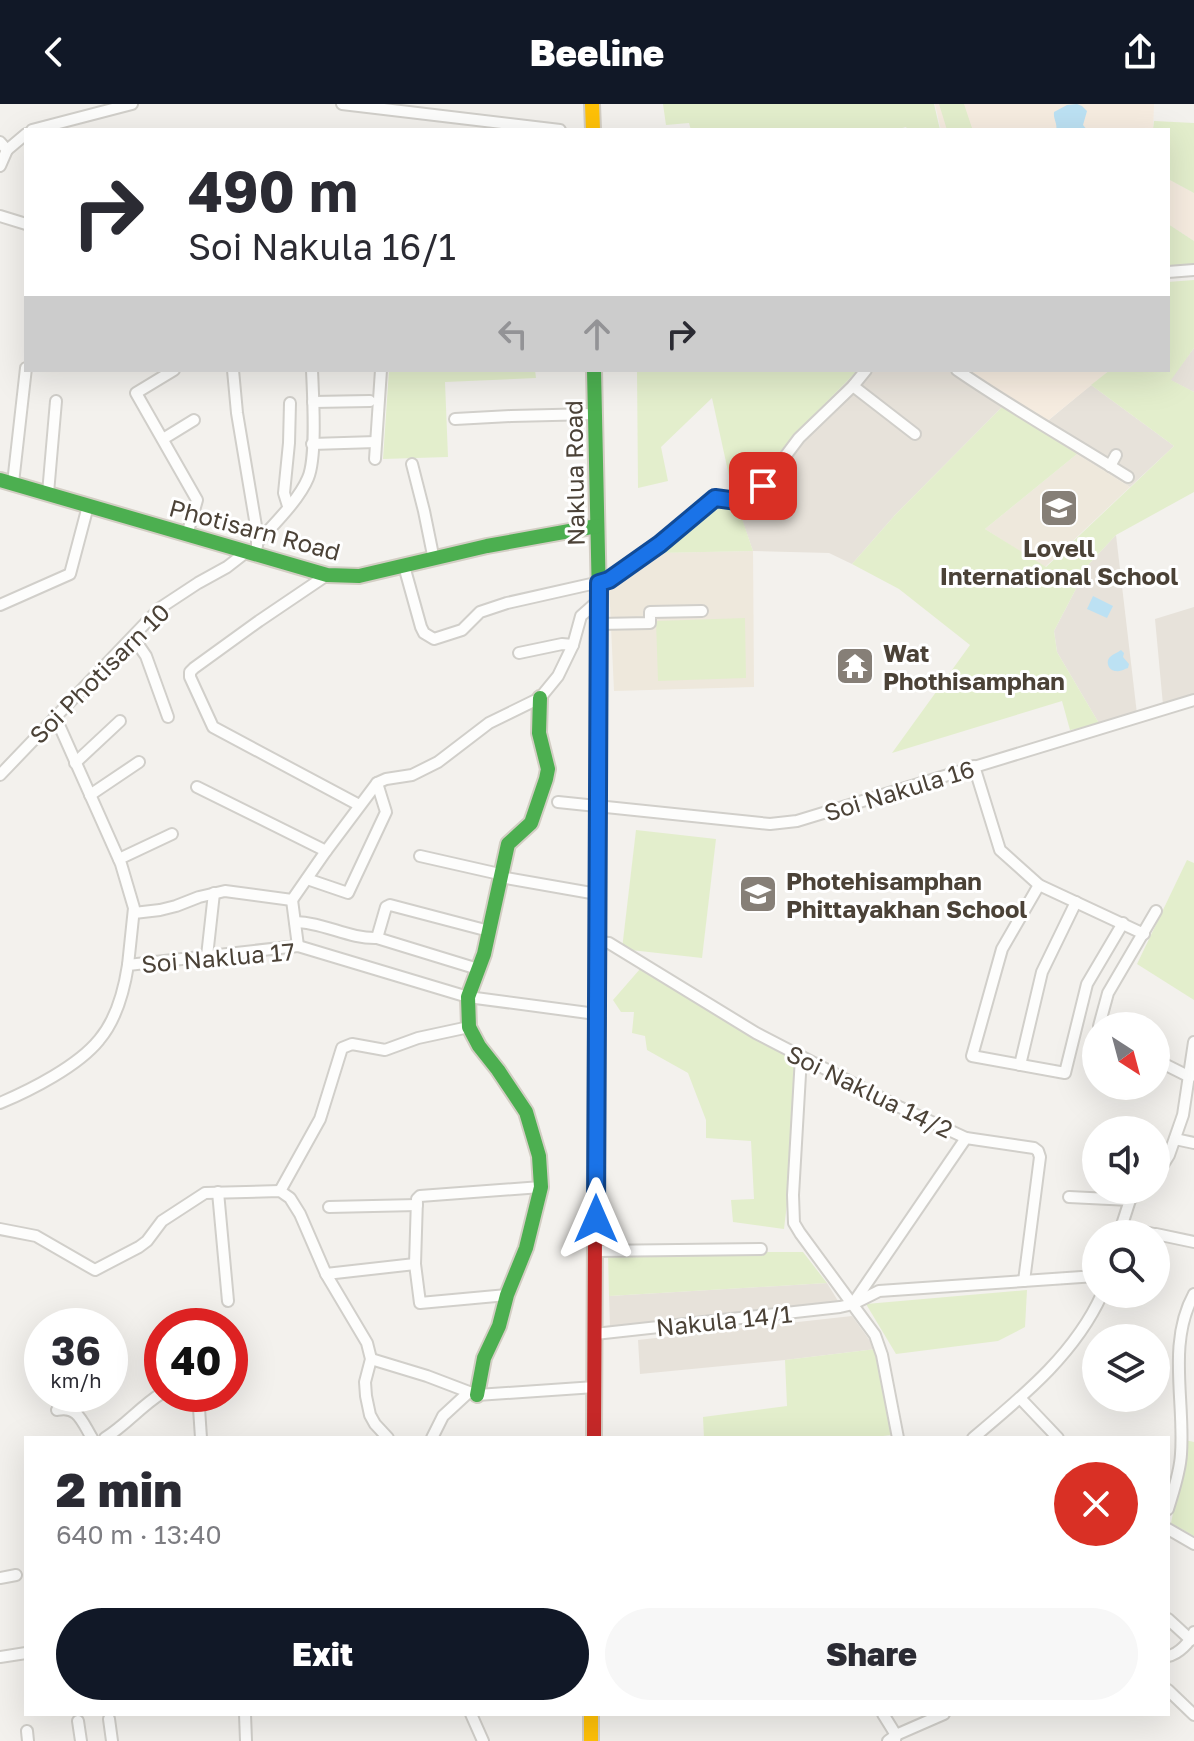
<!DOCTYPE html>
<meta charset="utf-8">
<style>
body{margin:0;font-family:"Golos Text",sans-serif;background:#f7f7f7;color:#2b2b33;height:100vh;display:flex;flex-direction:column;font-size:30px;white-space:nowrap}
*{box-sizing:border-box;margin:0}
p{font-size:26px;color:#7c7c81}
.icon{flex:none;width:44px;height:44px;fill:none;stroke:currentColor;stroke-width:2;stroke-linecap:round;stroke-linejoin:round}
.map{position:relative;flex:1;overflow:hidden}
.side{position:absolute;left:24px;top:1332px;width:1146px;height:280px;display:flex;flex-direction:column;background:#fff;border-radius:0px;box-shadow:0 8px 32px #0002}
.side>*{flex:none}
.banner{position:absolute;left:24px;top:24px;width:1146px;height:244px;border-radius:0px;box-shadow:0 8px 32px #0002;background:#fff;color:#2b2b33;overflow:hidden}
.needle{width:52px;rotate:144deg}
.tools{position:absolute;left:1082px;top:908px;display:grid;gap:16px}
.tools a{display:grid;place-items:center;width:88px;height:88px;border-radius:50%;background:#fff;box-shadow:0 8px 32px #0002;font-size:40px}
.speed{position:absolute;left:24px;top:1204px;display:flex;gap:16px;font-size:40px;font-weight:700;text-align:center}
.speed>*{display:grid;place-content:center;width:104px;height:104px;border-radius:50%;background:#fff;box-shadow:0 8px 32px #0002;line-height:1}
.speed small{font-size:20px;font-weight:400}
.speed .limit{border:12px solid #d22;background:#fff;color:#111}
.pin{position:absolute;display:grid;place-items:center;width:68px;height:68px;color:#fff;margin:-34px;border-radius:16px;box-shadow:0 4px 12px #0006}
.me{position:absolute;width:88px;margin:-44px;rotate:0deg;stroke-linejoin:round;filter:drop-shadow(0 0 6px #0008)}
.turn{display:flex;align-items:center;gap:28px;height:168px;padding:0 32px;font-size:36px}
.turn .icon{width:104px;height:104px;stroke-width:2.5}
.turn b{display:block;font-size:56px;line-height:68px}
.lanes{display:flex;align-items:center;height:76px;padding:0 32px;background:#0003;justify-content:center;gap:40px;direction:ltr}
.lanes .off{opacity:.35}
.round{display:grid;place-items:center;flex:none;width:84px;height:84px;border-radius:42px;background:#f7f7f7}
.overview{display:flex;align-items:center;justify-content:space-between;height:136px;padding:0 32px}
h1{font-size:48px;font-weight:800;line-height:60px}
.primary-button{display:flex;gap:16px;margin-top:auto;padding:16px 32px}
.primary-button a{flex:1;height:92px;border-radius:48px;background:#111827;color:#fff;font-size:32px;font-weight:800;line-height:92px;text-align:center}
.primary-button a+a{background:#f7f7f7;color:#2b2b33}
header{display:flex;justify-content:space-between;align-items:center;height:104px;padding:0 32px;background:#111827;color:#fff;font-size:36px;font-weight:800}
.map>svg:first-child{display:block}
.residential{fill:#e7e2da}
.commercial{fill:#f6ece0}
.education{fill:#eee8dc}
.green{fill:#e3eecc}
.water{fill:#bce1f3}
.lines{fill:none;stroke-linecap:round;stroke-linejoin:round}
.street-casing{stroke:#d1cfca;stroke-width:14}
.fast-casing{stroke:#d3cec4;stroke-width:18}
.slow-casing{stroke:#d3cec4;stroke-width:18}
.jam-casing{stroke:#d3cec4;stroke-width:18}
.street{stroke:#fdfdfc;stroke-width:10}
.fast{stroke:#4caf50;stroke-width:14}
.slow{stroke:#ffc107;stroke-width:14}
.jam{stroke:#c62828;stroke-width:14}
.route-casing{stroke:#114b97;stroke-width:20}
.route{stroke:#1a73e8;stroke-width:14}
.labels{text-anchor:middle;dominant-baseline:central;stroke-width:6;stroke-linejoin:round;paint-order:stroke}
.street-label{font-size:24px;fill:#4b4237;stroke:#fff}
.poi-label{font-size:24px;font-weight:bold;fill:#4b4237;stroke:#fff;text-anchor:start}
</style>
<header><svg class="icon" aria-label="back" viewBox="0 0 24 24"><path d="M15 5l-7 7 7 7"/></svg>Beeline<svg class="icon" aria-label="share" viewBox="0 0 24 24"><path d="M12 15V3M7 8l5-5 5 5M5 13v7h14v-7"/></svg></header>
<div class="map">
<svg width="1194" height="1637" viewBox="0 0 1194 1637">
<rect width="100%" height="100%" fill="#f3f1ed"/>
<g class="residential">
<polygon points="1194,244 1194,288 1170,276"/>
<polygon points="858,266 948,266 1003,302 895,411 852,460 829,449 753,447 733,390 756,377 793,332"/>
<polygon points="1091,281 1174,342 1130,383 1037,326"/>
<polygon points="1116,431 1137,610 1100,621 1057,548 1054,527 1089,460"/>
<polygon points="1194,503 1194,592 1163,601 1155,515"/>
<polygon points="827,1179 838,1197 610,1223 609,1192"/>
<polygon points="852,1212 876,1245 785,1256 640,1270 638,1236"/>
</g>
<g class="commercial">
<polygon points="935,0 1154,0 1153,26 941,26"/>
<polygon points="1168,75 1194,89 1194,137 1168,120"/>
<polygon points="963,266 1110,266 1046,318"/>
</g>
<g class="education">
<polygon points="1077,350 1130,383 1045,463 985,425"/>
<polygon points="753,447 754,583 614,587 609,480 656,449"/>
</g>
<g class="green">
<polygon points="663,0 934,0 940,26 908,26 906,23 895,26 691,26 689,19 666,21"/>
<polygon points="939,0 964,0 972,24 966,26 947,26"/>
<polygon points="1154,17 1194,19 1194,89 1168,75 1168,26 1153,26"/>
<polygon points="1168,120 1194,137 1194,161 1168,164"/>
<polygon points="1194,176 1194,244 1171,276 1194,288 1194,388 1116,431 1089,460 1054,527 1057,548 1100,621 1070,626 1062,597 892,649 970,541 899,485 852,460 895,411 1003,302 1077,350 985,425 1046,463 1174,342 1091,281 1110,266 1168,266 1168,178"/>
<polygon points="389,266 535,266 536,274 445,278 448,353 383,355"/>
<polygon points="637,266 858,266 793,332 756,377 733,390 712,294 661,343 668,377 638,384"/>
<polygon points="715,403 738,403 753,447 656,449"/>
<polygon points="745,514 746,574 658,577 656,517"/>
<polygon points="636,726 716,735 702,854 622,845"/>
<polygon points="1187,756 1194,759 1194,896 1137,860"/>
<polygon points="640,865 753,934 796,954 793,1049 784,1125 733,1118 731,1096 754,1095 751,1037 706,1034 706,1016 688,969 647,946 645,932 632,929 634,908 621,908 613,896"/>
<polygon points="608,1148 803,1148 827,1179 609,1192"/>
<polygon points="1027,1186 1025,1223 998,1237 896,1250 866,1200"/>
<polygon points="876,1245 891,1331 867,1334 704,1334 703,1313 787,1302 785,1256"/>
<polygon points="1185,1336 1194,1338 1194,1432 1171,1419 1185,1350"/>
</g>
<g class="water">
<path d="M 1077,0 L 1082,2 L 1087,7 L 1083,21 L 1087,26 L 1056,26 C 1058,20 1053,15 1054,8 L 1067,1 Z"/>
<polygon points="1093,492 1113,502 1107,514 1087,505"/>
<path d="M 1121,546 L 1124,549 L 1123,553 L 1129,560 L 1128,564 C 1124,565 1121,568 1116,567 C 1109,567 1105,558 1110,553 C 1113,550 1117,549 1121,546 Z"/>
</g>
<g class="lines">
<defs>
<g id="street">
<polyline points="342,0 560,26"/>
<polyline points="32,26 132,0"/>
<polyline points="0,38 7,46 0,62"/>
<polyline points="7,46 26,30"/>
<polyline points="0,112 26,120"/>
<polyline points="1168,168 1194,166"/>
<polyline points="174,266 136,289 197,396 187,431"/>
<polyline points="233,266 237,309 257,428 257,442"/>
<path d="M 957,266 C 1012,304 1071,337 1128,373"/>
<polyline points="853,282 915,330"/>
<polyline points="313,298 370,297"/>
<polyline points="455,315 511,312 594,310"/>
<polyline points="163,335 194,316"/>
<polyline points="312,340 376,338"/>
<polyline points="375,355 381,266"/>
<polyline points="412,360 424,407 434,456"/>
<polyline points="1110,362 1116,351"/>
<polyline points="13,379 26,264"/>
<polyline points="48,389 56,297"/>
<polyline points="288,402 284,389 289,339 290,299"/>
<path d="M 257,439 C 273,421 299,396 308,374 C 317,353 313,291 312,266"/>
<polyline points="404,462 421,523 424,529 434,535 462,526 480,508 507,499 609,476 660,440 715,394 737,397 763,382 799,334 853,282 866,266"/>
<polyline points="327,471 259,517 194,564 190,568 190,573 213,623 359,701"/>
<polyline points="0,501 70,470 88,402"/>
<polyline points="599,520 650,519 650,508 702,507"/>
<polyline points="133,533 146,552 168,613"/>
<polyline points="519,549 562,540 573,541"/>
<polyline points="55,612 121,760 134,804 128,861"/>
<polyline points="75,659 120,617"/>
<polyline points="974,662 1000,746 1039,781 1144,830"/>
<polyline points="0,671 160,504 198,479 227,463 245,449"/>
<polyline points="197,683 326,747"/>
<polyline points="90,691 139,658"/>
<polyline points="558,698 770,720 797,717 1194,596"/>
<polyline points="420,752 495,769 500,773 597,790"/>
<polyline points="119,755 172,730"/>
<polyline points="307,775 348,789 386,708 377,679"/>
<polyline points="1039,781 1002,845 972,952 1065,969 1087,880 1123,819"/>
<polyline points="292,796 298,842"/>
<polyline points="134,809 160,806 176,802 199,793 225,787 292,796 326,747 377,679 386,675 412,671 438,658 489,619 540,594 558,572 573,541 581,512 599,496"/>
<path d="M 295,818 C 323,818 349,835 377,834 L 478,865"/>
<polyline points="377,834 386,803 390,801 489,827"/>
<polyline points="597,838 609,839 756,929 893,1000 966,1034 1034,1044 1038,1047 1040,1053 1024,1177"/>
<polyline points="207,852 214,789"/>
<polyline points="1099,922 1108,889 1156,807"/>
<polyline points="801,953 793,1091 794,1119 800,1129 875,1231 882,1251 898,1334"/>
<polyline points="1156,956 1190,973"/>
<polyline points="1020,961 1042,868 1076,798"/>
<path d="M 0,999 C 31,986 78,962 99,936 C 116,916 124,887 128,861 L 298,842 L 468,893 L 596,910"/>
<polyline points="1175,1035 1194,1039"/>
<polyline points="1156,1072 1169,1051 1183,1011 1194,938"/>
<polyline points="280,1087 320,1015 342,944 352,940 385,946 418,934 469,923"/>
<polyline points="218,1088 228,1197"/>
<polyline points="1069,1093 1130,1096"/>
<polyline points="329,1103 417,1101"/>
<polyline points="1121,1123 1154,1130"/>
<polyline points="0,1125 36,1132 95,1166 139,1143 147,1137 162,1117 205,1089 280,1087 290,1094 300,1110 326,1170 367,1239 371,1255 365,1278 366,1292 370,1311 375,1320 388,1334"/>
<polyline points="1119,1130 1130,1096 1139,1086"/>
<polyline points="1156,1130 1194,1138"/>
<polyline points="595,1147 761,1145"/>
<polyline points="326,1170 415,1160"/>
<polyline points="507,1191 420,1199 415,1160 417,1095 420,1092 541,1083"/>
<polyline points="854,1198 966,1034"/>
<polyline points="595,1230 840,1203 853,1200 879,1187 1096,1172"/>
<polyline points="371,1255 427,1272 469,1288"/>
<polyline points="193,1290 199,1304 201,1334"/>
<polyline points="1020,1294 1058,1334"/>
<path d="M 57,1306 C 78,1301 82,1318 92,1334"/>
<path d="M 105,1334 C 126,1321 141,1302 162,1289"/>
<polyline points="432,1334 443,1312 469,1288 477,1291 595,1283"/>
<path d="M 973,1334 C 1023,1292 1075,1250 1102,1190"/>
<path d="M 1168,1405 C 1173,1388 1180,1369 1181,1350 C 1185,1297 1167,1239 1194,1190"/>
<polyline points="1168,1425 1194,1440"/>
<polyline points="0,1474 16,1471"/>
<polyline points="1168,1515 1191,1536"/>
<path d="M 1168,1552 C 1179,1550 1190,1538 1194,1528"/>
<polyline points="0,1553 26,1549"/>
<polyline points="1168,1586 1194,1611"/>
<polyline points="245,1610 246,1637"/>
<polyline points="471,1610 483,1637"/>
<polyline points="883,1610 896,1631 895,1636"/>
<polyline points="109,1615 112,1637"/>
<polyline points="78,1617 81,1637"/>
<polyline points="27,1627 28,1637"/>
<polyline points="888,1637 896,1631 944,1610"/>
</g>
<g id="fast">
<polyline points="594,266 599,496 596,922"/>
<polyline points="0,376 327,471 359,472 487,442 597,422"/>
<polyline points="477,1291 484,1254 499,1222 507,1191 526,1144 541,1083 539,1052 526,1008 498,966 479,942 469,923 468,893 484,850 508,740 531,719 546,675 548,665 539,629 540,594"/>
</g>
<g id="slow">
<polyline points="592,0 593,26"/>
<polyline points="591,1610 591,1637"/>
</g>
<polyline id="jam" points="594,1334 596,922"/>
</defs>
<use href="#street" class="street-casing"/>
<use href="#fast" class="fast-casing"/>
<use href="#slow" class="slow-casing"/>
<use href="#jam" class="jam-casing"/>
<use href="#street" class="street"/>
<use href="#fast" class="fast"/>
<use href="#slow" class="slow"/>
<use href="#jam" class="jam"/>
</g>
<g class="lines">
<defs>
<polyline id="route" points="596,1115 599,479 609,476 660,440 715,394 737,397 763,382"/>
</defs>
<use href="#route" class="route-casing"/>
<use href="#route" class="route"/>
</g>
<defs>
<symbol id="school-square" viewBox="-11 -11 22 22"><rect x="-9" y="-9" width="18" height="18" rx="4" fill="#867f77" stroke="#fff"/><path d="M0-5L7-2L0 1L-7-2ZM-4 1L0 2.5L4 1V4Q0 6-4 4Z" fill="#fff"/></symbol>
<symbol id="temple-square" viewBox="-11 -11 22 22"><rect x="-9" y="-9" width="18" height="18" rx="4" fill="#867f77" stroke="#fff"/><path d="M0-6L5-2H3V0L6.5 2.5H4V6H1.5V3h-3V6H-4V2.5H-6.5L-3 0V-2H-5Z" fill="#fff"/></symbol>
</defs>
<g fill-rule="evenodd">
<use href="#school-square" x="1037" y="382" width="44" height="44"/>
<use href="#temple-square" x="833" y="540" width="44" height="44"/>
<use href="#school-square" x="736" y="768" width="44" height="44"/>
</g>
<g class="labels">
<g class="street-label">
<text transform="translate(574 369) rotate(-91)">Naklua Road</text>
<text transform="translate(255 425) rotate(15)">Photisarn Road</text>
<text transform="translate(99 569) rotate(-45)">Soi Photisarn 10</text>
<text transform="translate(899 686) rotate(-17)">Soi Nakula 16</text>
<text transform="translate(218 853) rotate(-5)">Soi Naklua 17</text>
<text transform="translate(870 987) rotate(26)">Soi Naklua 14/2</text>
<text transform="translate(724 1216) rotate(-6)">Nakula 14/1</text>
</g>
<g class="poi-label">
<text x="1059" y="443" text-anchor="middle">Lovell<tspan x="1059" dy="28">International School</tspan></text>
<text x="883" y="548">Wat<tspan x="883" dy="28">Phothisamphan</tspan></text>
<text x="786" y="776">Photehisamphan<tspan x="786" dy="28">Phittayakhan School</tspan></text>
</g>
</g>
</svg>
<div class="tools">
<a><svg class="needle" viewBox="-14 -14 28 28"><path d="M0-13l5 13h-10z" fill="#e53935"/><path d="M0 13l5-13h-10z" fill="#7c7c81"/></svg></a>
<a><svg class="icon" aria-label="sound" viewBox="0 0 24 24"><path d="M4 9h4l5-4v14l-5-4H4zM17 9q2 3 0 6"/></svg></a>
<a><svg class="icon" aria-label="search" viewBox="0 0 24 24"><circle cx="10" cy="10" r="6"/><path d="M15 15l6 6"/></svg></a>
<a><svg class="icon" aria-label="layers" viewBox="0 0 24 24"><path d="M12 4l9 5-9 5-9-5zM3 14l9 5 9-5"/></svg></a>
</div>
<div class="speed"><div>36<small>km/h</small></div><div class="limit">40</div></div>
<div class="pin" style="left:763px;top:382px;background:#d93025"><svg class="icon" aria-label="arrive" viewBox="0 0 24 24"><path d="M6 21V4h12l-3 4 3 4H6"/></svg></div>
<svg class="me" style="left:596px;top:1115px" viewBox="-20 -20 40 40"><path d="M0-17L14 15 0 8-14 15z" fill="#1a73e8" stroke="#fff" stroke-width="4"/></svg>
<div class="banner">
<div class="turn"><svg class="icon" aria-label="right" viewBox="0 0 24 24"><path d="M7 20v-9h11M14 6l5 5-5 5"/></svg><div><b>490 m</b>Soi Nakula 16/1</div></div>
<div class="lanes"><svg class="icon off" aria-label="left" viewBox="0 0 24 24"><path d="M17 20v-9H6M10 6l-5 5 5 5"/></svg><svg class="icon off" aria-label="ahead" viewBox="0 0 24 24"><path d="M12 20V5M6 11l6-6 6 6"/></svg><svg class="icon" aria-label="right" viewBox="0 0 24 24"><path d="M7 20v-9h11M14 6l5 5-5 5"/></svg></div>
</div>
<section class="side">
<div class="overview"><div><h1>2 min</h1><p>640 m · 13:40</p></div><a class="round" style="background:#d93025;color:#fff"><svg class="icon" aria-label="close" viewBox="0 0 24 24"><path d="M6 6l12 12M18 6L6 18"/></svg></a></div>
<div class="primary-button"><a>Exit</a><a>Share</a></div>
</section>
</div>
